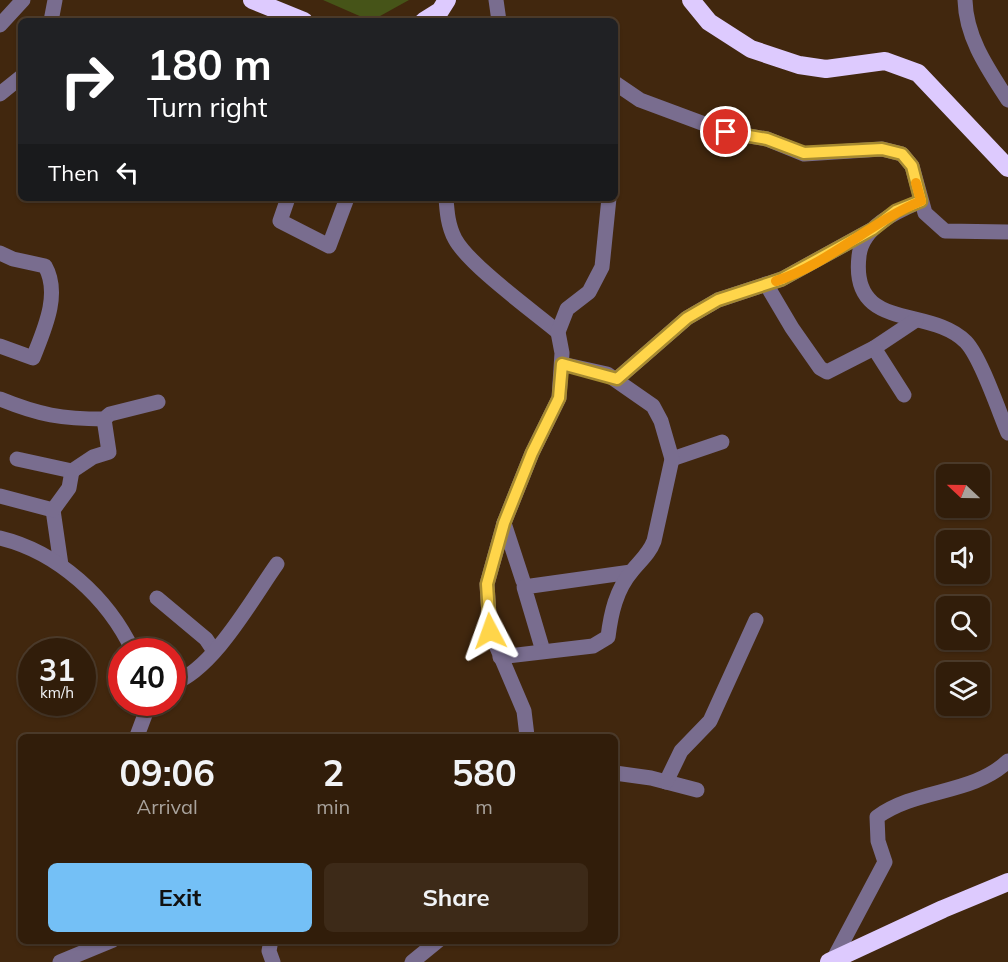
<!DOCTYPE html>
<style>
body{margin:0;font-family:Mulish,sans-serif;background:#3d2a18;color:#f1f3f6;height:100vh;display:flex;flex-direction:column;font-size:22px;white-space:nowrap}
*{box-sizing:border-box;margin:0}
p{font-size:20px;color:#a8a29c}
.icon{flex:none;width:33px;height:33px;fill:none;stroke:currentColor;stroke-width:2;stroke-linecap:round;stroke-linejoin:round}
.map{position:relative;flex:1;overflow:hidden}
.panel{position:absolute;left:18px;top:734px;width:600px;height:210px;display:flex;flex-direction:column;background:#311d0a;border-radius:9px;box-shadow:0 2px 4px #0004,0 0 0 2px #4c3b2b}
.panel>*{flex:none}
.top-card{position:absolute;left:18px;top:18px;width:600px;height:183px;border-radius:9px;box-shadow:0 2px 4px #0004,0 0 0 2px #4c3b2b;background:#202124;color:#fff;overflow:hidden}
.needle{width:39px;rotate:292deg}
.buttons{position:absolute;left:936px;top:464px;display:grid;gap:12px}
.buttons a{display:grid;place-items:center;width:54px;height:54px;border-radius:9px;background:#311d0a;box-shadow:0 2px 4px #0004,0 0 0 2px #4c3b2b;font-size:30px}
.speed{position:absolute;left:18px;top:638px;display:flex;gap:12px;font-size:30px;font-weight:700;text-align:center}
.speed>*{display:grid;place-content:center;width:78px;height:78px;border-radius:50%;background:#311d0a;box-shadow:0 2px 4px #0004,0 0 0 2px #4c3b2b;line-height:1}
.speed small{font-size:15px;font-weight:400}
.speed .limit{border:9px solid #d22;background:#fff;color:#111}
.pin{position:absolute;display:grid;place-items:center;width:51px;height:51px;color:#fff;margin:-26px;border:3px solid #fff;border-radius:50%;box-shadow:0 2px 6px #0007}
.me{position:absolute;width:66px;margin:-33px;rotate:356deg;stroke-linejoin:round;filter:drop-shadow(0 0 4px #0008)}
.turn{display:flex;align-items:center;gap:21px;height:126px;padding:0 30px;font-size:27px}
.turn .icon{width:78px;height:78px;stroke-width:2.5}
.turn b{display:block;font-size:42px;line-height:51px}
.then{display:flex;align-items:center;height:57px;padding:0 30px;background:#0003;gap:12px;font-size:22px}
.eta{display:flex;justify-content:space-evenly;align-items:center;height:102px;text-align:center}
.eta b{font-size:36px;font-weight:700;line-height:42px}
.primary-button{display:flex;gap:12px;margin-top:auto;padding:12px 30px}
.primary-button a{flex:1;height:69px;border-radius:9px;background:#74c0f6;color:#111;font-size:24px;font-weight:700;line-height:69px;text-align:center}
.primary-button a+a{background:#3d2a18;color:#f1f3f6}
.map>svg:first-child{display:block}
.green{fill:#465418}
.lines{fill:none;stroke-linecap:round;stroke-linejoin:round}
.minor{stroke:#796d8f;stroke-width:15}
.highway{stroke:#ddcafe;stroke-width:18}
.route-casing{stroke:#a68a30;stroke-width:15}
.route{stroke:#ffd54a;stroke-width:10}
.slow{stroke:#f59e0b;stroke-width:10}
</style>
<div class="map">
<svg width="1008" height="962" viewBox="0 0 1008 962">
<rect width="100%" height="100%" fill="#41270e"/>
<polygon class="green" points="323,0 409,0 371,21"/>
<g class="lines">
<g class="minor">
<polyline points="496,0 499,21"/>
<path d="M 965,0 C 966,38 988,69 1008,100"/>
<polyline points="51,21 55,0"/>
<polyline points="0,25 23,0"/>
<polyline points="615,83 640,100 726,132 767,139 804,154 882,149 902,154 912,166 925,213 945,231 1008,232"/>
<polyline points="0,94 21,77"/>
<polyline points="288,198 280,221 329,246 347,198"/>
<path d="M 446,198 C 447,212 448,226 455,239 C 469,265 533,311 558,332"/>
<path d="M 921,201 C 898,211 862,226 859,256 C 850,333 930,305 966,342 C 981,358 999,412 1008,433"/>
<path d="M 0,253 L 13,259 L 45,266 C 61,294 44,330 33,358 L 0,346"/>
<polyline points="766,284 792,328 820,368 827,372 874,348 916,320"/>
<polyline points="874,348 904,395"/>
<polyline points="617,379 687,318 718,300 782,279 871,230"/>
<path d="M 0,399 C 39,415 62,419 104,419 L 110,414 L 158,402"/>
<polyline points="17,459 72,471 93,457 109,452 104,419"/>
<polyline points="672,459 722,442"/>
<polyline points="0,496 53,510 61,565"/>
<polyline points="53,510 69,488 72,471"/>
<polyline points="504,523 523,581"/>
<path d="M 0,538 C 58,552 108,598 133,651"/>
<polyline points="157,598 206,639 214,651"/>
<polyline points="543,651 524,587 631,572"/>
<path d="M 500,657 L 593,646 L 608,637 C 611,613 616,590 632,571 C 641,560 649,554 654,541 L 672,459 L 661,421 L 653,406 L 607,374 L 562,364"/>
<path d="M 172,684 C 214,669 252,599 277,564"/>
<polyline points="137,736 146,712 145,702"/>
<polyline points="527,736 524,711 490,631 487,584 504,523 532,453 559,398 562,353 558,332 567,309 589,292 602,267 609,198"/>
<polyline points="615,773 651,778 697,790"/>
<polyline points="666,782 681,751 710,721 756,620"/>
<polyline points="271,940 269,951 273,962"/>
<path d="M 833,960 L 885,862 L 878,841 L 877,817 C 917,788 972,795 1008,761"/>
<polyline points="60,962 113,940"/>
<polyline points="412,962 439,940"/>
</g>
<g class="highway">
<polyline points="252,0 304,21"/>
<polyline points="691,0 709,22 751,49 799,65 826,69 885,61 918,73 1008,168"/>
<polyline points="424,21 440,11 447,0"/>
<polyline points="829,962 943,909 1008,882"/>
</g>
</g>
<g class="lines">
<defs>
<polyline id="route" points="490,631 487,584 504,523 532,453 559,398 562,364 617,379 687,318 718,300 782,279 873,229 896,211 921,201 912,166 902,154 882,149 804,153 767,139 726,132"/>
</defs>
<use href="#route" class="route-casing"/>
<use href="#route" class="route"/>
<path class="slow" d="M 776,281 C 828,264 871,222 921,201 L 916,183"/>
</g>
</svg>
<div class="buttons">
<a><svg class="needle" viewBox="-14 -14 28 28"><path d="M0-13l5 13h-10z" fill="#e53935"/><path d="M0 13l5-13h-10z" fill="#a8a29c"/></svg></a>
<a><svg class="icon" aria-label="sound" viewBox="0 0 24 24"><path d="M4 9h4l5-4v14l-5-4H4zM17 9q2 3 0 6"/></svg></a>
<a><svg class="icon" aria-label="search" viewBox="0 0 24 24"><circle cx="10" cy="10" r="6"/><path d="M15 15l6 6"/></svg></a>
<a><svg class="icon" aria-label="layers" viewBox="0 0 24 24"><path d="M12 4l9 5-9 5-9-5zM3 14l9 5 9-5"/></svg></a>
</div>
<div class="speed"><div>31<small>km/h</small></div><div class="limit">40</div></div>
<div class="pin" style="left:726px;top:132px;background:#d93025"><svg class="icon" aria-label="arrive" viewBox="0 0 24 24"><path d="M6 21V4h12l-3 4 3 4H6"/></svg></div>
<svg class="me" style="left:490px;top:631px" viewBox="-20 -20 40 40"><path d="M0-17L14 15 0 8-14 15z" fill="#ffd54a" stroke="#fff" stroke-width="4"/></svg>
<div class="top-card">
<div class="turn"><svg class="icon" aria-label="right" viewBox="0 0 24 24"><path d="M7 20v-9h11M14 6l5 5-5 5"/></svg><div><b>180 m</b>Turn right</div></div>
<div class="then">Then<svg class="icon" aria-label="left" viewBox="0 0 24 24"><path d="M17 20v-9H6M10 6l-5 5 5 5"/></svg></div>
</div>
<section class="panel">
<div class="eta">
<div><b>09:06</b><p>Arrival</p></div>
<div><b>2</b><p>min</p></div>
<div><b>580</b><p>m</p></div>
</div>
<div class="primary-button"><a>Exit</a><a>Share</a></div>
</section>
</div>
